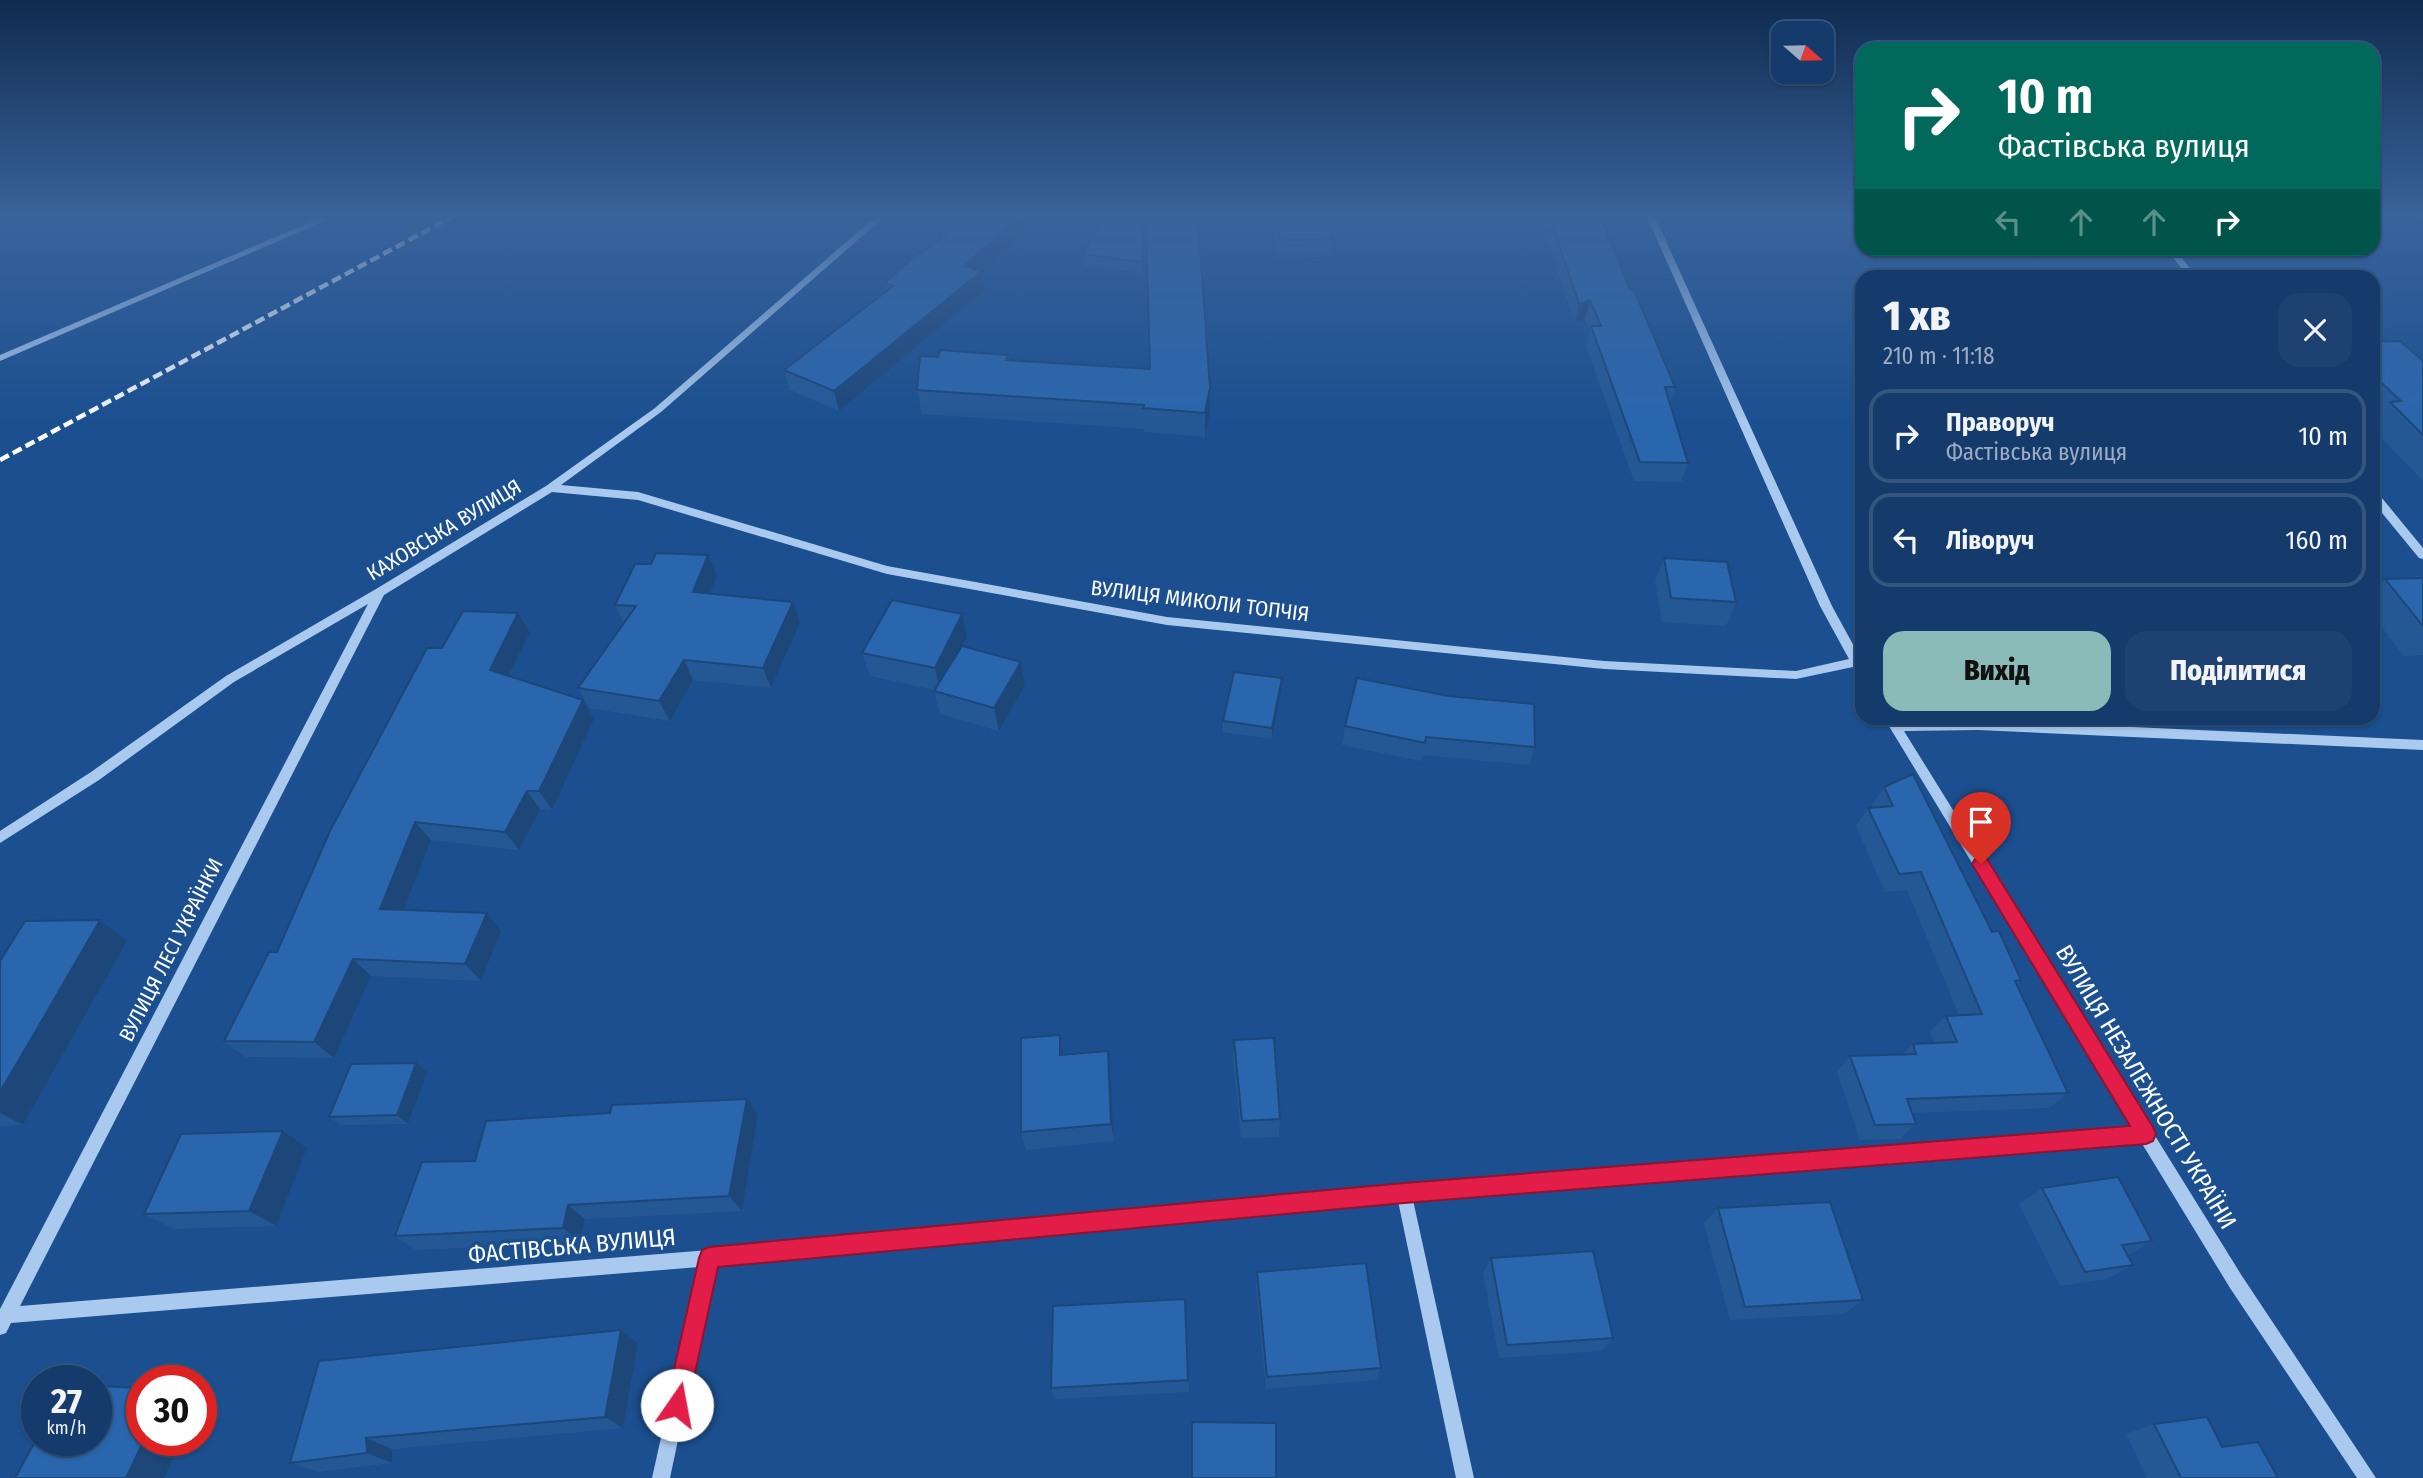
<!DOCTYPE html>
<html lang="uk">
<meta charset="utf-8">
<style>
body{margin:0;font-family:"Fira Sans Condensed",sans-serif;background:#1d4271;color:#f1f3f6;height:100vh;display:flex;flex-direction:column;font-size:26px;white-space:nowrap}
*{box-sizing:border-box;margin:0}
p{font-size:23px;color:#9dadc1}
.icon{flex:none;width:38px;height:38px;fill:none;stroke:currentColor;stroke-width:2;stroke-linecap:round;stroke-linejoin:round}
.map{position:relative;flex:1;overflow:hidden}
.details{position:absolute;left:1855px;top:270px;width:525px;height:455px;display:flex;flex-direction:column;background:#143b6b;border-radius:21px;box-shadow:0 2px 5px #0004,0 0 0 2px #33557e}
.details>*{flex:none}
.hud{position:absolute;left:1855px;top:42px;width:525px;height:214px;border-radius:21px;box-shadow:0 2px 5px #0004,0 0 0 2px #33557e;background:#00695c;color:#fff;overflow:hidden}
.needle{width:46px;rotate:110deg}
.fabs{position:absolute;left:1771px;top:21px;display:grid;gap:14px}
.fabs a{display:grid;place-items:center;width:63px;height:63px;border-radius:14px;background:#143b6b;box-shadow:0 2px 5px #0004,0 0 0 2px #33557e;font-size:35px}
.speed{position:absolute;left:21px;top:1365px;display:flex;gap:14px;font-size:35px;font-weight:700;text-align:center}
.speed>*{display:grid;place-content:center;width:91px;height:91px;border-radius:50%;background:#143b6b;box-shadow:0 2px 5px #0004,0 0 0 2px #33557e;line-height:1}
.speed small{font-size:18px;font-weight:400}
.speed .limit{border:10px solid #d22;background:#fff;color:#111}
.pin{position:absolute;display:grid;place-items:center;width:60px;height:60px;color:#fff;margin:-72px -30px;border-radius:50% 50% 50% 0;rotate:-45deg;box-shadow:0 0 7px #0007}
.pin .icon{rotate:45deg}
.me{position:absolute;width:77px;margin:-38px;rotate:12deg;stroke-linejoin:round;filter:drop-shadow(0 0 5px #0008)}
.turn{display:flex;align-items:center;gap:24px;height:147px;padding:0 28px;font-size:32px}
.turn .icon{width:91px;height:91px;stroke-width:2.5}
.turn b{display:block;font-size:49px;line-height:60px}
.lanes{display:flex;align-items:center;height:66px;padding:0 28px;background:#0003;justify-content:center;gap:35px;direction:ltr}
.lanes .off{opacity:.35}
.round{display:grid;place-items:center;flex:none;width:74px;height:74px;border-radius:21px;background:#1d4271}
.summary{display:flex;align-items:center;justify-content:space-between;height:119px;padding:0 28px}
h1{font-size:42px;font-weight:800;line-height:52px}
.cta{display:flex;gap:14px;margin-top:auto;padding:14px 28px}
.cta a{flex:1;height:80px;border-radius:21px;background:#8bbbb9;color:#111;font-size:28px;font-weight:800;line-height:80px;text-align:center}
.cta a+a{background:#1d4271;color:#f1f3f6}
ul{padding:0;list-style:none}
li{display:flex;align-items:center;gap:21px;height:94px;margin:0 14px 10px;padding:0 14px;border:4px solid #33557e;border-radius:21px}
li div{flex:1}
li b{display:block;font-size:26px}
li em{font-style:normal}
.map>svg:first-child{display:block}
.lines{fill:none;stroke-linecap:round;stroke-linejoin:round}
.minor{fill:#a9c9ee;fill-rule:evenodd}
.rail{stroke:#fff;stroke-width:4.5;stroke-dasharray:10 4.5;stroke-linecap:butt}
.wall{fill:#245895}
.shaded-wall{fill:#1d4779}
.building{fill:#2a66ad;stroke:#1d4779;stroke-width:2}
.route{fill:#e11d48;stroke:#92132f;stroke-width:2}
.labels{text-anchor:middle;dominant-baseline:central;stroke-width:7;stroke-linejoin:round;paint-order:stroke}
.street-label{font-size:21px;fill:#fff;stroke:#1b4f8f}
.near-street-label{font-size:24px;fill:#fff;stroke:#1b4f8f}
</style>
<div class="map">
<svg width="2423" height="1478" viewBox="0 0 2423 1478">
<rect width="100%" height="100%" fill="#1b4f8f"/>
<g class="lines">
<g class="minor">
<polygon points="322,217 334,217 0,361 0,355"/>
<polygon points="875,217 884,217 661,412 561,485 638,492 887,566 1167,617 1604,661 1796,671 1849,659 1820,606 1647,217 1655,217 1832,606 1862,661 1862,676 1858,675 1853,667 1796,679 1604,669 1167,625 887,574 638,500 552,492 384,595 20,1306 709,1250 1404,1185 2133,1128 1884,718 1896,718 1898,721 1978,720 2423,740 2423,750 1978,730 1904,731 2242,1276 2376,1478 2357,1478 2230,1288 2141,1142 1413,1200 1474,1478 1456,1478 1398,1201 715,1265 670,1478 652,1478 699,1267 11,1323 6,1333 0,1335 0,1309 368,604 234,682 99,780 0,843 0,831 91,772 226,676 376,589 546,486 655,408"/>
<polygon points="2165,248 2174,248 2196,276 2188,276"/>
<polygon points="2373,491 2377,492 2423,548 2423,559 2419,558 2373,502"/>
</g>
<polyline class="rail" points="0,460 452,217"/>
</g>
<g class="wall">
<polygon points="965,217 1026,217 1028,231 982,271 985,290 839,411 790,390 784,370 886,291 885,283"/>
<polygon points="1144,217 1142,274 1085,266 1084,254"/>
<polygon points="1269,217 1326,217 1333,238 1331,256 1279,259"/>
<polygon points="1539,217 1600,217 1630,290 1675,387 1670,402 1688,463 1681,482 1634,481 1586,346 1590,331 1585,320 1575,323"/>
<polygon points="2373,342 2423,361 2423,481 2373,429 2373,422 2375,420 2373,418"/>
<polygon points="1008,355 1009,361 1210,412 1205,437 1145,432 1144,429 922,414 917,390 938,357"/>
<polygon points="2373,494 2379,502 2373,508"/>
<polygon points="708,555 717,576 709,594 800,623 771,688 693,680 670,721 589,708 578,688 624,624 615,605 651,564"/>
<polygon points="1664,558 1736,602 1726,626 1662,622 1655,581"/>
<polygon points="2423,578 2423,655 2404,656 2373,616 2373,591 2385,579"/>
<polygon points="530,633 509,676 583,700 594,719 552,810 540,809 519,850 431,840 403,910 501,931 481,981 371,976 334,1058 245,1057 224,1041 277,952 442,648"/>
<polygon points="967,637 963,647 1021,662 1025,685 999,731 940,714 934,691 935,690 870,676 862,653"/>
<polygon points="1281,690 1272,739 1223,732 1223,721"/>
<polygon points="1345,726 1535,747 1529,765 1422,755 1421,761 1342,745"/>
<polygon points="1884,787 1992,932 2021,980 2017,984 2068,1093 2049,1108 1912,1113 1916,1124 1900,1139 1860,1140 1837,1072 1850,1056 1903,1054 1913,1044 1934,1043 1930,1032 1946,1016 1959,1015 1907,890 1885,892 1856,826 1868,808 1873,808 1872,805"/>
<polygon points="127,941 23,1125 0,1126 0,961"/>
<polygon points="1234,1040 1280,1119 1279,1137 1241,1138 1233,1059"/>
<polygon points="1110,1069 1114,1141 1026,1150 1021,1132"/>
<polygon points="427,1072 408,1124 341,1125 329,1117"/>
<polygon points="758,1115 742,1211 585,1219 580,1242 416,1250 395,1236 475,1161"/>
<polygon points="307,1148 276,1226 174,1229 144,1214"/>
<polygon points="2042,1188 2152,1241 2128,1255 2133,1265 2107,1279 2060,1286 2019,1204"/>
<polygon points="1718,1208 1863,1300 1844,1314 1730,1320 1704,1223"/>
<polygon points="1491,1258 1613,1338 1602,1351 1499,1358 1483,1273"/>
<polygon points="1257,1272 1381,1368 1376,1380 1266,1389 1256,1287"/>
<polygon points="1185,1299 1189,1392 1055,1399 1051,1388"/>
<polygon points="621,1330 638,1343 623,1428 392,1449 392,1463 319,1472 290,1463"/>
<polygon points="2154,1424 2222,1447 2278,1478 2147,1478 2126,1434"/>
</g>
<g class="shaded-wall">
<polygon points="1019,217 1026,217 1028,231 982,271 985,290 839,411 834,391 964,266"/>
<polygon points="1590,300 1585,320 1575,323 1579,304"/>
<polygon points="1210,388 1210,412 1205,437 1205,413"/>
<polygon points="708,555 717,576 702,612 693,592"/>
<polygon points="793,602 800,623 771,688 763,668"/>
<polygon points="518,613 530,633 502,689 490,670"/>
<polygon points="962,614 967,637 940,691 935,668"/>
<polygon points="684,660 693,680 670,721 659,701"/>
<polygon points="1021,662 1025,685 999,731 994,708"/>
<polygon points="1282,678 1281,690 1272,739 1272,728"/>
<polygon points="583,700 594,719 552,810 539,791"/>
<polygon points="527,791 540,809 519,850 505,832"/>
<polygon points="415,822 431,840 397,927 380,909"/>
<polygon points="487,913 501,931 481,981 465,964"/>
<polygon points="100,920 127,941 23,1125 0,1113 0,1092"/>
<polygon points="353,959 371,976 334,1058 314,1042"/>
<polygon points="1060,1035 1063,1053 1063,1073 1060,1055"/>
<polygon points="1108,1051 1110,1069 1114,1141 1111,1124"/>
<polygon points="416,1063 427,1072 408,1124 397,1115"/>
<polygon points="747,1099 758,1115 742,1211 729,1196"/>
<polygon points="283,1131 307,1148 276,1226 249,1211"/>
<polygon points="568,1205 585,1219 580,1242 563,1228"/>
<polygon points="621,1330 638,1343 623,1428 605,1417"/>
<polygon points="366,1438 392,1449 392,1463 367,1453"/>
<polygon points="144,1440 181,1440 164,1478 126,1478"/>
</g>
<g class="building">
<polygon points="965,217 1019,217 964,266 982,271 834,391 784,370 893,286 885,283 918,253 922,254"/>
<polygon points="1103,217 1144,217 1142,262 1084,254"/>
<polygon points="1274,217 1326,217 1333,238 1280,241"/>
<polygon points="1550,217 1600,217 1630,290 1634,290 1675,387 1665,387 1688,463 1640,462 1591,326 1601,326 1590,300 1579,304"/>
<polygon points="1198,218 1210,388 1205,413 1143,408 1144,405 917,390 920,356 938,357 940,350 1008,355 1006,360 1150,369 1146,219"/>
<polygon points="2400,341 2423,361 2423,435 2390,402 2401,401 2373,375 2373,342"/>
<polygon points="2373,494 2379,502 2373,502"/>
<polygon points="656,553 708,555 693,592 793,602 763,668 684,660 659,701 578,688 636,606 615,605 635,564 651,564"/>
<polygon points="1664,558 1727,562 1736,602 1671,598"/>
<polygon points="2423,578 2423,626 2385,579"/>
<polygon points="892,600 962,614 935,668 862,653"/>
<polygon points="463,611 518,613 490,670 583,700 539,791 527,791 505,832 415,822 380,909 487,913 465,964 353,959 314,1042 224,1041 269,952 277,952 330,831 427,648 442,648"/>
<polygon points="962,646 1021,662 994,708 934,691"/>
<polygon points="1234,672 1282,678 1272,728 1223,721"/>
<polygon points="1357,678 1448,696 1534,704 1535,747 1426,737 1425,743 1345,726"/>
<polygon points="1913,774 1992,932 1999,931 2021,980 2015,981 2068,1093 1907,1099 1916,1124 1875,1125 1850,1056 1916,1054 1913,1044 1957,1042 1946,1016 1982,1014 1921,872 1899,874 1868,808 1893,806 1884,787"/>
<polygon points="100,920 48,1010 0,1092 0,961 25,921"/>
<polygon points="1060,1035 1060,1055 1108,1051 1111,1124 1021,1132 1021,1038"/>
<polygon points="1274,1038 1280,1119 1242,1121 1234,1040"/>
<polygon points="416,1063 397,1115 329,1117 351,1064"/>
<polygon points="747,1099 729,1196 568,1205 563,1228 395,1236 422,1162 475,1161 486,1121 610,1113 612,1105"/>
<polygon points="283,1131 249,1211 144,1214 181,1134"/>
<polygon points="2118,1177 2152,1241 2122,1245 2133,1265 2085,1272 2042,1188"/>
<polygon points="1830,1202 1863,1300 1745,1307 1718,1208"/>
<polygon points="1593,1251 1613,1338 1507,1345 1491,1258"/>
<polygon points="1366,1263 1381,1368 1267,1377 1257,1272"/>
<polygon points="1185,1299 1188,1380 1051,1388 1053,1306"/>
<polygon points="621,1330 605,1417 366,1438 367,1453 290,1463 319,1361"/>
<polygon points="96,1386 142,1388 142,1440 144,1440 126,1478 15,1478 37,1438 37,1440 96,1440"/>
<polygon points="2207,1417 2222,1447 2258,1442 2278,1478 2181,1478 2154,1424"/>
<polygon points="1192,1422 1276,1423 1276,1478 1192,1478"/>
</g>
<linearGradient id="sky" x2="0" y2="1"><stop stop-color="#0f2b4f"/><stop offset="0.51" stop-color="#39639b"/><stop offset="1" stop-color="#39639b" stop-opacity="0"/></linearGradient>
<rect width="2423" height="424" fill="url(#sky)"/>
<polygon class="route" points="1981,857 1987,859 2153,1127 2156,1134 2153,1141 2146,1144 1404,1203 718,1267 688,1405 685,1412 677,1416 669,1412 666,1405 699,1258 702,1250 709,1247 1404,1183 2130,1126 1975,869 1972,864 1975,859"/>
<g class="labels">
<g class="street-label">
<text transform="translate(444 530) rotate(-31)">КАХОВСЬКА ВУЛИЦЯ</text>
<text transform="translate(1200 601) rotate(7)">ВУЛИЦЯ МИКОЛИ ТОПЧІЯ</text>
<text transform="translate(171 950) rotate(-63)">ВУЛИЦЯ ЛЕСІ УКРАЇНКИ</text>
</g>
<g class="near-street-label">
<text transform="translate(2146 1087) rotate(59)">ВУЛИЦЯ НЕЗАЛЕЖНОСТІ УКРАЇНИ</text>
<text transform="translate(572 1246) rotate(-5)">ФАСТІВСЬКА ВУЛИЦЯ</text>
</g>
</g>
</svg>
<div class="fabs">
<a><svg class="needle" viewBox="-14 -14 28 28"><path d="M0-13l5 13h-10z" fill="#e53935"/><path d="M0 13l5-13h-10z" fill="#9dadc1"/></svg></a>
</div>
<div class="speed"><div>27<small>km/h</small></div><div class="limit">30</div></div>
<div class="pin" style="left:1981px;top:864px;background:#d93025"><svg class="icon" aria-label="arrive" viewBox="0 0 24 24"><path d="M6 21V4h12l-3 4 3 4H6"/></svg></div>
<svg class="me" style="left:677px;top:1405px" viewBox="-20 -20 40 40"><circle r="19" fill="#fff"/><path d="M0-13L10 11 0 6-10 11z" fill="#e11d48"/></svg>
<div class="hud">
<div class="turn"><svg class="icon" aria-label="right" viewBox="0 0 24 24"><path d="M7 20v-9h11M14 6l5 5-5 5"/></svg><div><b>10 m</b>Фастівська вулиця</div></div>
<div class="lanes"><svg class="icon off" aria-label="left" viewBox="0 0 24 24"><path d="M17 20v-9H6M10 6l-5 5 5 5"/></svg><svg class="icon off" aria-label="ahead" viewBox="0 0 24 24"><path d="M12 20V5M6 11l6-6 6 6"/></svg><svg class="icon off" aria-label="ahead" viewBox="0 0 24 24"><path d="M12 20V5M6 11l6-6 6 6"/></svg><svg class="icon" aria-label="right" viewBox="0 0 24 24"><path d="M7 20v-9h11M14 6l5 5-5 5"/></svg></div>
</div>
<section class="details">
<div class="summary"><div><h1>1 хв</h1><p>210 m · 11:18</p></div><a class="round"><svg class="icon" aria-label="close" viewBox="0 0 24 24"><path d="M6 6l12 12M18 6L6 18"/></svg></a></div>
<ul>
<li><svg class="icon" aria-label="right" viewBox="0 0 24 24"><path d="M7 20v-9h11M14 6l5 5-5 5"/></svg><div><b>Праворуч</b><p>Фастівська вулиця</p></div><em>10 m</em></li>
<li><svg class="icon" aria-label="left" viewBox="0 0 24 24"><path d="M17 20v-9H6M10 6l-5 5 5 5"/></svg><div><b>Ліворуч</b></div><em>160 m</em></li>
</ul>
<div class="cta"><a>Вихід</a><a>Поділитися</a></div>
</section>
</div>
